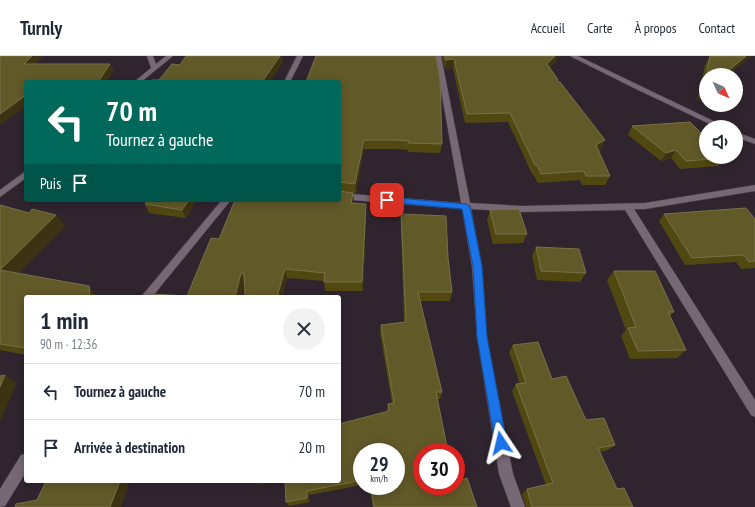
<!DOCTYPE html>
<html lang="fr">
<meta charset="utf-8">
<style>
body{margin:0;font-family:"PT Sans Narrow",sans-serif;background:#f2f2f3;color:#1f2937;height:100vh;display:flex;flex-direction:column;font-size:15px;white-space:nowrap}
*{box-sizing:border-box;margin:0}
p{font-size:13px;color:#747a83}
.icon{flex:none;width:22px;height:22px;fill:none;stroke:currentColor;stroke-width:2;stroke-linecap:round;stroke-linejoin:round}
.map{position:relative;flex:1;overflow:hidden}
.details{position:absolute;left:24px;top:239px;width:317px;height:188px;display:flex;flex-direction:column;background:#fff;border-radius:4px;box-shadow:0 2px 10px #0003}
.details>*{flex:none}
.top-card{position:absolute;left:24px;top:24px;width:317px;height:122px;border-radius:4px;box-shadow:0 2px 10px #0003;background:#00695c;color:#fff;overflow:hidden}
.needle{width:26px;rotate:134deg}
.tools{position:absolute;left:699px;top:12px;display:grid;gap:8px}
.tools a{display:grid;place-items:center;width:44px;height:44px;border-radius:50%;background:#fff;box-shadow:0 2px 10px #0003;font-size:20px}
.speed{position:absolute;left:353px;top:387px;display:flex;gap:8px;font-size:20px;font-weight:700;text-align:center}
.speed>*{display:grid;place-content:center;width:52px;height:52px;border-radius:50%;background:#fff;box-shadow:0 2px 10px #0003;line-height:1}
.speed small{font-size:10px;font-weight:400}
.speed .limit{border:6px solid #d22;background:#fff;color:#111}
.pin{position:absolute;display:grid;place-items:center;width:34px;height:34px;color:#fff;margin:-17px;border-radius:8px;box-shadow:0 2px 6px #0006}
.me{position:absolute;width:44px;margin:-22px;rotate:350deg;stroke-linejoin:round;filter:drop-shadow(0 0 3px #0008)}
.turn{display:flex;align-items:center;gap:14px;height:84px;padding:0 16px;font-size:18px}
.turn .icon{width:52px;height:52px;stroke-width:2.5}
.turn b{display:block;font-size:28px;line-height:34px}
.then{display:flex;align-items:center;height:38px;padding:0 16px;background:#0003;gap:8px;font-size:15px}
.round{display:grid;place-items:center;flex:none;width:42px;height:42px;border-radius:21px;background:#f2f2f3}
.headline{display:flex;align-items:center;justify-content:space-between;height:68px;padding:0 16px}
h1{font-size:24px;font-weight:800;line-height:30px}
ul{padding:0;list-style:none}
li{display:flex;align-items:center;gap:12px;height:56px;padding:0 16px;border-top:1px solid #e0e1e3}
li div{flex:1}
li b{display:block;font-size:15px}
li em{font-style:normal}
header{display:flex;align-items:center;gap:24px;box-sizing:border-box;height:56px;padding:0 20px;background:#fff;border-bottom:1px solid #e0e1e3}
header strong{font-size:19px}
nav{display:flex;gap:22px;margin-inline-start:auto;font-size:14px}
.map>svg:first-child{display:block}
.lines{fill:none;stroke-linecap:round;stroke-linejoin:round}
.minor-casing{stroke:#4c434b;stroke-width:1}
.minor{fill:#766874;fill-rule:evenodd}
.wall{fill:#514811}
.shaded-wall{fill:#3d3313}
.building{fill:#625929;stroke:#797048}
.route{fill:#1a73e8;stroke:#114b97}
</style>
<header>
<strong>Turnly</strong>
<nav><a>Accueil</a><a>Carte</a><a>À propos</a><a>Contact</a></nav>
</header>
<div class="map">
<svg width="755" height="451" viewBox="0 0 755 451">
<rect width="100%" height="100%" fill="#30252f"/>
<g class="lines">
<defs>
<g id="minor">
<polygon points="147,0 153,0 156,8 166,0 173,0 141,26 134,26 151,12"/>
<polygon points="297,0 303,0 290,26 284,26"/>
<polygon points="435,0 441,0 470,147 523,150 645,147 755,129 755,135 645,153 634,153 755,344 755,361 751,359 625,154 523,156 471,153 482,210 487,281 513,418 525,451 511,451 499,418 477,281 472,210 462,153 339,143 339,137 461,147"/>
<polygon points="570,0 578,0 726,71 716,71 634,32"/>
<polygon points="736,76 755,83 755,88 736,81"/>
<polygon points="26,115 26,122 0,141 0,134"/>
<polygon points="222,144 231,144 152,241 141,241"/>
<polygon points="26,398 26,416 5,450 0,451 0,433 21,399"/>
</g>
</defs>
<use href="#minor" class="minor-casing"/>
<use href="#minor" class="minor"/>
</g>
<g class="wall">
<polygon points="442,0 558,0 556,5 549,12 558,26 605,84 601,94 598,95 610,120 605,129 582,129 580,124 538,127 533,118 532,118 508,66 465,67 453,12 445,13"/>
<polygon points="710,0 751,0 728,19 706,19 706,37 697,45 705,9"/>
<polygon points="339,26 442,88 440,97 408,96 408,94 398,93 364,93 356,137 353,137 353,147 366,157 363,235 325,235 324,225 287,222 282,241 245,241 245,225 244,225 241,241 151,241 187,240 219,183 339,144"/>
<polygon points="632,70 725,102 718,110 680,113 671,102 661,105 628,79"/>
<polygon points="197,144 186,162 149,157 145,148"/>
<polygon points="0,149 29,157 56,159 65,170 18,217 98,241 26,241 26,299 0,294"/>
<polygon points="490,154 527,178 523,187 493,188 487,164"/>
<polygon points="401,158 448,202 452,236 450,245 420,245 442,336 440,343 437,343 422,396 477,451 373,451 370,430 396,430 362,396 362,429 309,439 310,446 289,450 286,446 387,355 388,348 392,347 380,277 381,269 404,266 401,167"/>
<polygon points="664,158 755,163 755,212 741,213 736,206 685,209 659,165"/>
<polygon points="536,191 586,217 580,226 537,224 532,200"/>
<polygon points="614,215 674,256 670,260 686,294 677,302 630,303 621,280 626,274 607,224"/>
<polygon points="513,289 552,323 586,364 615,389 608,394 600,396 617,433 633,451 526,451 522,438 527,433 546,429 512,335 516,328 520,328 509,296"/>
</g>
<g class="shaded-wall">
<polygon points="32,0 43,0 28,15 24,8"/>
<polygon points="280,0 282,0 283,6 270,26 262,26"/>
<polygon points="555,0 558,0 556,5 544,17 547,8"/>
<polygon points="746,0 751,0 728,19 723,19"/>
<polygon points="454,3 453,12 445,13 446,4"/>
<polygon points="110,8 114,15 106,26 98,26"/>
<polygon points="706,33 706,37 697,45 703,35"/>
<polygon points="26,39 26,50 0,69 0,58"/>
<polygon points="364,84 364,93 356,137 355,128"/>
<polygon points="605,84 601,94 591,99 596,89"/>
<polygon points="676,94 671,102 661,105 666,97"/>
<polygon points="353,137 354,146 352,156 351,147"/>
<polygon points="189,144 197,144 186,162 182,154"/>
<polygon points="366,148 366,157 363,235 362,226"/>
<polygon points="56,159 65,170 11,224 0,214"/>
<polygon points="285,213 287,222 282,241 277,241"/>
<polygon points="241,217 244,225 241,241 235,241"/>
<polygon points="89,230 98,241 90,241"/>
<polygon points="5,319 17,327 0,366 0,331"/>
<polygon points="120,425 130,425 121,451 110,451"/>
<polygon points="255,425 278,425 258,429"/>
<polygon points="307,435 309,439 310,446 307,442"/>
</g>
<g class="building">
<polygon points="0,0 32,0 24,8 110,8 98,26 26,26 26,39 0,58"/>
<polygon points="186,0 280,0 262,26 151,26 152,24 159,24 172,8 180,9"/>
<polygon points="316,0 436,0 440,23 442,88 408,87 409,85 398,84 364,84 355,128 339,126 339,26 306,26"/>
<polygon points="445,0 555,0 547,8 557,22 558,26 560,26 605,84 596,89 610,120 586,120 584,115 541,118 537,109 535,109 510,57 467,58 454,3 446,4"/>
<polygon points="710,0 746,0 723,19 706,19"/>
<polygon points="706,21 706,33 703,35"/>
<polygon points="690,66 706,82 706,101 724,101 725,102 686,105 676,94 666,97 632,70"/>
<polygon points="339,135 353,137 351,147 366,148 362,226 324,226 325,217 285,213 277,241 245,241 244,217 241,217 235,241 151,241 152,238 187,240 211,182 219,183 235,144 339,144"/>
<polygon points="148,144 189,144 182,154 145,148"/>
<polygon points="0,149 29,157 32,153 56,159 0,214"/>
<polygon points="746,152 755,163 755,205 749,206 744,199 692,202 664,158"/>
<polygon points="519,153 527,178 496,178 490,154"/>
<polygon points="401,158 446,160 448,202 452,236 418,236 442,336 436,336 448,396 422,396 422,430 456,430 456,425 467,422 477,451 374,451 370,430 396,430 396,396 362,396 362,424 307,435 307,442 286,446 285,425 339,425 339,368 389,355 388,348 394,347 381,269 406,266"/>
<polygon points="536,191 579,193 586,217 541,215"/>
<polygon points="0,214 89,230 90,241 26,241 26,292 0,288"/>
<polygon points="614,215 655,215 674,256 668,256 686,294 638,295 628,272 636,271"/>
<polygon points="538,286 552,323 566,320 586,364 604,362 615,389 598,392 617,433 624,432 633,451 532,451 527,433 553,427 516,328 526,327 513,289"/>
<polygon points="5,319 0,331 0,320"/>
<polygon points="46,425 120,425 110,451 15,451 16,448 37,444"/>
</g>
<polygon class="route" points="387,141 466,148 470,150 482,210 487,281 507,387 505,391 501,393 497,391 495,387 477,281 473,210 462,153 384,146 383,144"/>
</svg>
<div class="tools">
<a><svg class="needle" viewBox="-14 -14 28 28"><path d="M0-13l5 13h-10z" fill="#e53935"/><path d="M0 13l5-13h-10z" fill="#747a83"/></svg></a>
<a><svg class="icon" aria-label="sound" viewBox="0 0 24 24"><path d="M4 9h4l5-4v14l-5-4H4zM17 9q2 3 0 6"/></svg></a>
</div>
<div class="speed"><div>29<small>km/h</small></div><div class="limit">30</div></div>
<div class="pin" style="left:387px;top:144px;background:#d93025"><svg class="icon" aria-label="arrive" viewBox="0 0 24 24"><path d="M6 21V4h12l-3 4 3 4H6"/></svg></div>
<svg class="me" style="left:501px;top:387px" viewBox="-20 -20 40 40"><path d="M0-17L14 15 0 8-14 15z" fill="#1a73e8" stroke="#fff" stroke-width="4"/></svg>
<div class="top-card">
<div class="turn"><svg class="icon" aria-label="left" viewBox="0 0 24 24"><path d="M17 20v-9H6M10 6l-5 5 5 5"/></svg><div><b>70 m</b>Tournez à gauche</div></div>
<div class="then">Puis<svg class="icon" aria-label="arrive" viewBox="0 0 24 24"><path d="M6 21V4h12l-3 4 3 4H6"/></svg></div>
</div>
<section class="details">
<div class="headline"><div><h1>1 min</h1><p>90 m · 12:36</p></div><a class="round"><svg class="icon" aria-label="close" viewBox="0 0 24 24"><path d="M6 6l12 12M18 6L6 18"/></svg></a></div>
<ul>
<li><svg class="icon" aria-label="left" viewBox="0 0 24 24"><path d="M17 20v-9H6M10 6l-5 5 5 5"/></svg><div><b>Tournez à gauche</b></div><em>70 m</em></li>
<li><svg class="icon" aria-label="arrive" viewBox="0 0 24 24"><path d="M6 21V4h12l-3 4 3 4H6"/></svg><div><b>Arrivée à destination</b></div><em>20 m</em></li>
</ul>
</section>
</div>
